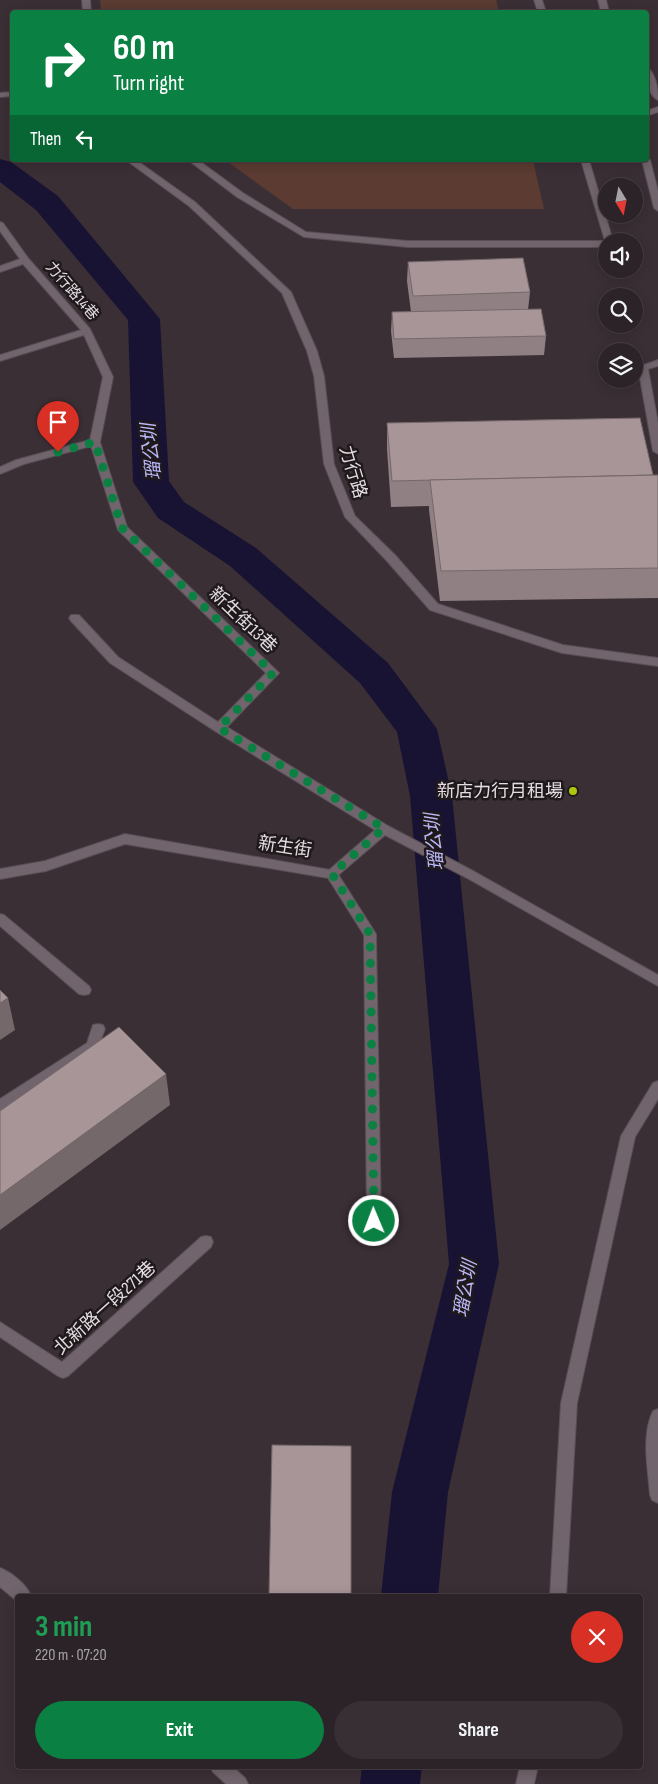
<!DOCTYPE html>
<meta charset="utf-8">
<style>
body{margin:0;font-family:"Sofia Sans Condensed","Noto Sans TC",sans-serif;background:#382f34;color:#f1f3f6;height:100vh;display:flex;flex-direction:column;font-size:19px;white-space:nowrap}
*{box-sizing:border-box;margin:0}
p{font-size:16px;color:#a6a4a8}
.icon{flex:none;width:28px;height:28px;fill:none;stroke:currentColor;stroke-width:2;stroke-linecap:round;stroke-linejoin:round}
.map{position:relative;flex:1;overflow:hidden}
.sheet{position:absolute;left:15px;top:1594px;width:628px;height:175px;display:flex;flex-direction:column;background:#2c2328;border-radius:5px;box-shadow:0 2px 12px #0003,0 0 0 1px #484045}
.sheet>*{flex:none}
.hud{position:absolute;left:10px;top:10px;width:639px;height:152px;border-radius:5px;box-shadow:0 2px 12px #0003,0 0 0 1px #484045;background:#0b8043;color:#fff;overflow:hidden}
.needle{width:32px;rotate:170deg}
.tools{position:absolute;left:598px;top:178px;display:grid;gap:10px}
.tools a{display:grid;place-items:center;width:45px;height:45px;border-radius:50%;background:#2c2328;box-shadow:0 2px 12px #0003,0 0 0 1px #484045;font-size:25px}
.pin{position:absolute;display:grid;place-items:center;width:42px;height:42px;color:#fff;margin:-51px -21px;border-radius:50% 50% 50% 0;rotate:-45deg;box-shadow:0 0 5px #0007}
.pin .icon{rotate:45deg}
.me{position:absolute;width:55px;margin:-28px;rotate:359deg;stroke-linejoin:round;filter:drop-shadow(0 0 4px #0008)}
.turn{display:flex;align-items:center;gap:18px;height:105px;padding:0 20px;font-size:22px}
.turn .icon{width:65px;height:65px;stroke-width:2.5}
.turn b{display:block;font-size:35px;line-height:42px}
.then{display:flex;align-items:center;height:48px;padding:0 20px;background:#0003;gap:10px;font-size:19px}
.round{display:grid;place-items:center;flex:none;width:52px;height:52px;border-radius:26px;background:#382f34}
.head{display:flex;align-items:center;justify-content:space-between;height:85px;padding:0 20px}
h1{font-size:30px;font-weight:700;line-height:38px;color:#1e9e55}
.button{display:flex;gap:10px;margin-top:auto;padding:10px 20px}
.button a{flex:1;height:58px;border-radius:30px;background:#0b8043;color:#fff;font-size:20px;font-weight:700;line-height:58px;text-align:center}
.button a+a{background:#382f34;color:#f1f3f6}
.map>svg:first-child{display:block}
.green{fill:#5b3b32}
.lines{fill:none;stroke-linecap:round;stroke-linejoin:round}
.canal{fill:#181333;fill-rule:evenodd}
.lane-casing{stroke:#584e55;stroke-width:2}
.street-casing{stroke:#584e55;stroke-width:2}
.lane{fill:#71646c;fill-rule:evenodd}
.street{fill:#71646c;fill-rule:evenodd}
.wall{fill:#908083}
.shaded-wall{fill:#75686a}
.building{fill:#a79598;stroke:#75686a}
.route{stroke:#0b8043;stroke-width:9;stroke-dasharray:0 16.2}
.poi-dot{fill:#adc60e;stroke:#1f191c;stroke-width:2}
.labels{text-anchor:middle;dominant-baseline:central;stroke-width:5;stroke-linejoin:round;paint-order:stroke}
.far-street-label{font-size:15px;fill:#e4dce1;stroke:#1f191c}
.street-label{font-size:18px;fill:#e4dce1;stroke:#1f191c}
.poi-label{font-size:18px;fill:#e4dce1;stroke:#1f191c;text-anchor:end}
.water-label{font-size:19px;font-style:italic;fill:#bab7f8;stroke:#1f191c}
</style>
<div class="map">
<svg width="658" height="1784" viewBox="0 0 658 1784">
<rect width="100%" height="100%" fill="#3b2f36"/>
<g class="green">
<polygon points="100,0 496,0 499,12 101,12"/>
<polygon points="225,160 533,160 544,209 293,209"/>
</g>
<g class="lines">
<g class="canal">
<polygon points="0,159 11,162 58,196 160,319 169,481 184,502 256,548 388,663 437,729 452,796 499,1264 448,1492 438,1596 381,1596 392,1492 449,1264 410,796 397,732 360,683 230,566 158,518 133,482 128,320 36,210 0,182"/>
<polygon points="362,1766 422,1766 420,1784 360,1784"/>
</g>
<defs>
<g id="lane">
<polygon points="82,0 90,0 91,12 83,12"/>
<polygon points="534,0 542,0 546,12 538,12"/>
<polygon points="598,0 606,0 609,12 601,12"/>
<path d="M 646,67 C 656,72 658,90 658,100 C 648,96 646,77 646,67 Z"/>
<polygon points="658,107 658,112 646,116 646,111"/>
<polygon points="646,158 650,160 658,191 658,211 654,208 642,160 646,160"/>
<polygon points="188,160 198,160 243,193 306,232 408,241 605,241 581,160 589,160 613,241 606,241 606,247 408,247 304,237 237,197"/>
<polygon points="0,222 3,223 28,258 90,329 113,377 100,442 127,527 279,673 227,727 388,826 475,872 658,975 658,986 467,878 385,835 336,877 328,877 326,874 328,871 375,830 215,731 110,663 71,621 69,618 71,615 79,615 118,657 218,722 266,673 118,530 91,446 24,464 0,474 0,467 16,460 90,440 103,377 84,335 0,361 0,355 81,330 23,264 0,272 0,266 20,259 0,231"/>
<polygon points="658,360 658,366 648,369 658,423 658,454 653,451 638,367"/>
<polygon points="658,1081 658,1099 635,1137 577,1403 566,1596 550,1596 561,1403 621,1136 653,1083"/>
<polygon points="206,1236 211,1237 213,1242 211,1247 68,1376 63,1378 58,1376 0,1337 0,1322 62,1362 201,1237"/>
<path d="M 658,1409 L 658,1503 L 652,1500 L 650,1495 C 648,1468 641,1436 653,1411 Z"/>
<path d="M 0,1568 C 11,1572 27,1585 31,1596 L 18,1596 L 18,1602 L 0,1587 Z"/>
<polygon points="210,1766 232,1766 245,1778 248,1784 226,1784 213,1772"/>
<polygon points="520,1766 538,1766 534,1784 516,1784"/>
</g>
<g id="street">
<polygon points="12,92 12,96 0,97 0,93"/>
<polygon points="126,160 136,160 195,202 291,292 317,351 324,376 334,464 355,516 395,555 438,604 563,645 658,658 658,666 562,653 430,610 387,561 345,517 324,464 314,376 307,351 282,293 189,206"/>
<polygon points="125,834 336,871 376,934 381,1221 379,1225 374,1227 369,1225 367,1221 364,935 328,878 125,844 46,871 0,879 0,869 45,861"/>
<polygon points="0,914 4,915 89,986 91,990 89,994 84,995 79,994 0,926"/>
<polygon points="98,1024 103,1025 105,1029 97,1050 0,1112 0,1099 87,1043 93,1025"/>
</g>
</defs>
<use href="#lane" class="lane-casing"/>
<use href="#street" class="street-casing"/>
<use href="#lane" class="lane"/>
<use href="#street" class="street"/>
</g>
<g class="wall">
<polygon points="408,262 530,292 528,310 546,336 544,355 394,358 391,331 392,312 411,312 407,281"/>
<polygon points="387,423 653,476 658,475 658,598 440,601 429,510 429,506 391,507 387,449"/>
</g>
<g class="shaded-wall">
<polygon points="8,998 15,1030 0,1040 0,1003"/>
<polygon points="166,1074 170,1105 0,1230 0,1195"/>
</g>
<g class="building">
<polygon points="523,258 530,292 413,296 408,262"/>
<polygon points="541,309 546,336 394,339 392,312"/>
<polygon points="640,418 653,475 392,481 387,423"/>
<polygon points="658,475 658,568 441,571 430,480"/>
<polygon points="0,990 8,998 0,1003"/>
<polygon points="119,1027 166,1074 0,1195 0,1111"/>
<polygon points="272,1445 351,1446 351,1596 269,1596"/>
</g>
<g class="lines">
<polyline class="route" points="58,452 95,442 122,528 273,673 219,728 384,828 332,874 370,934 374,1221"/>
</g>
<circle class="poi-dot" cx="573" cy="791" r="5"/>
<g class="labels">
<g class="far-street-label">
<text transform="translate(72 291) rotate(49)">力行路14巷</text>
</g>
<g class="street-label">
<text transform="translate(353 472) rotate(73)">力行路</text>
<text transform="translate(243 620) rotate(44)">新生街13巷</text>
<text transform="translate(285 847) rotate(9)">新生街</text>
<text transform="translate(105 1308) rotate(-42)">北新路一段271巷</text>
</g>
<g class="poi-label">
<text x="563" y="791">新店力行月租場</text>
</g>
<g class="water-label">
<text transform="translate(152 452) rotate(-96)">瑠公圳</text>
<text transform="translate(435 842) rotate(-95)">瑠公圳</text>
<text transform="translate(466 1289) rotate(-80)">瑠公圳</text>
</g>
</g>
</svg>
<div class="tools">
<a><svg class="needle" viewBox="-14 -14 28 28"><path d="M0-13l5 13h-10z" fill="#e53935"/><path d="M0 13l5-13h-10z" fill="#a6a4a8"/></svg></a>
<a><svg class="icon" aria-label="sound" viewBox="0 0 24 24"><path d="M4 9h4l5-4v14l-5-4H4zM17 9q2 3 0 6"/></svg></a>
<a><svg class="icon" aria-label="search" viewBox="0 0 24 24"><circle cx="10" cy="10" r="6"/><path d="M15 15l6 6"/></svg></a>
<a><svg class="icon" aria-label="layers" viewBox="0 0 24 24"><path d="M12 4l9 5-9 5-9-5zM3 14l9 5 9-5"/></svg></a>
</div>
<div class="pin" style="left:58px;top:452px;background:#d93025"><svg class="icon" aria-label="arrive" viewBox="0 0 24 24"><path d="M6 21V4h12l-3 4 3 4H6"/></svg></div>
<svg class="me" style="left:374px;top:1221px" viewBox="-20 -20 40 40"><circle r="17" fill="#0b8043" stroke="#fff" stroke-width="3"/><path d="M0-11L8 9 0 5-8 9z" fill="#fff"/></svg>
<div class="hud">
<div class="turn"><svg class="icon" aria-label="right" viewBox="0 0 24 24"><path d="M7 20v-9h11M14 6l5 5-5 5"/></svg><div><b>60 m</b>Turn right</div></div>
<div class="then">Then<svg class="icon" aria-label="left" viewBox="0 0 24 24"><path d="M17 20v-9H6M10 6l-5 5 5 5"/></svg></div>
</div>
<section class="sheet">
<div class="head"><div><h1>3 min</h1><p>220 m · 07:20</p></div><a class="round" style="background:#d93025;color:#fff"><svg class="icon" aria-label="close" viewBox="0 0 24 24"><path d="M6 6l12 12M18 6L6 18"/></svg></a></div>
<div class="button"><a>Exit</a><a>Share</a></div>
</section>
</div>
